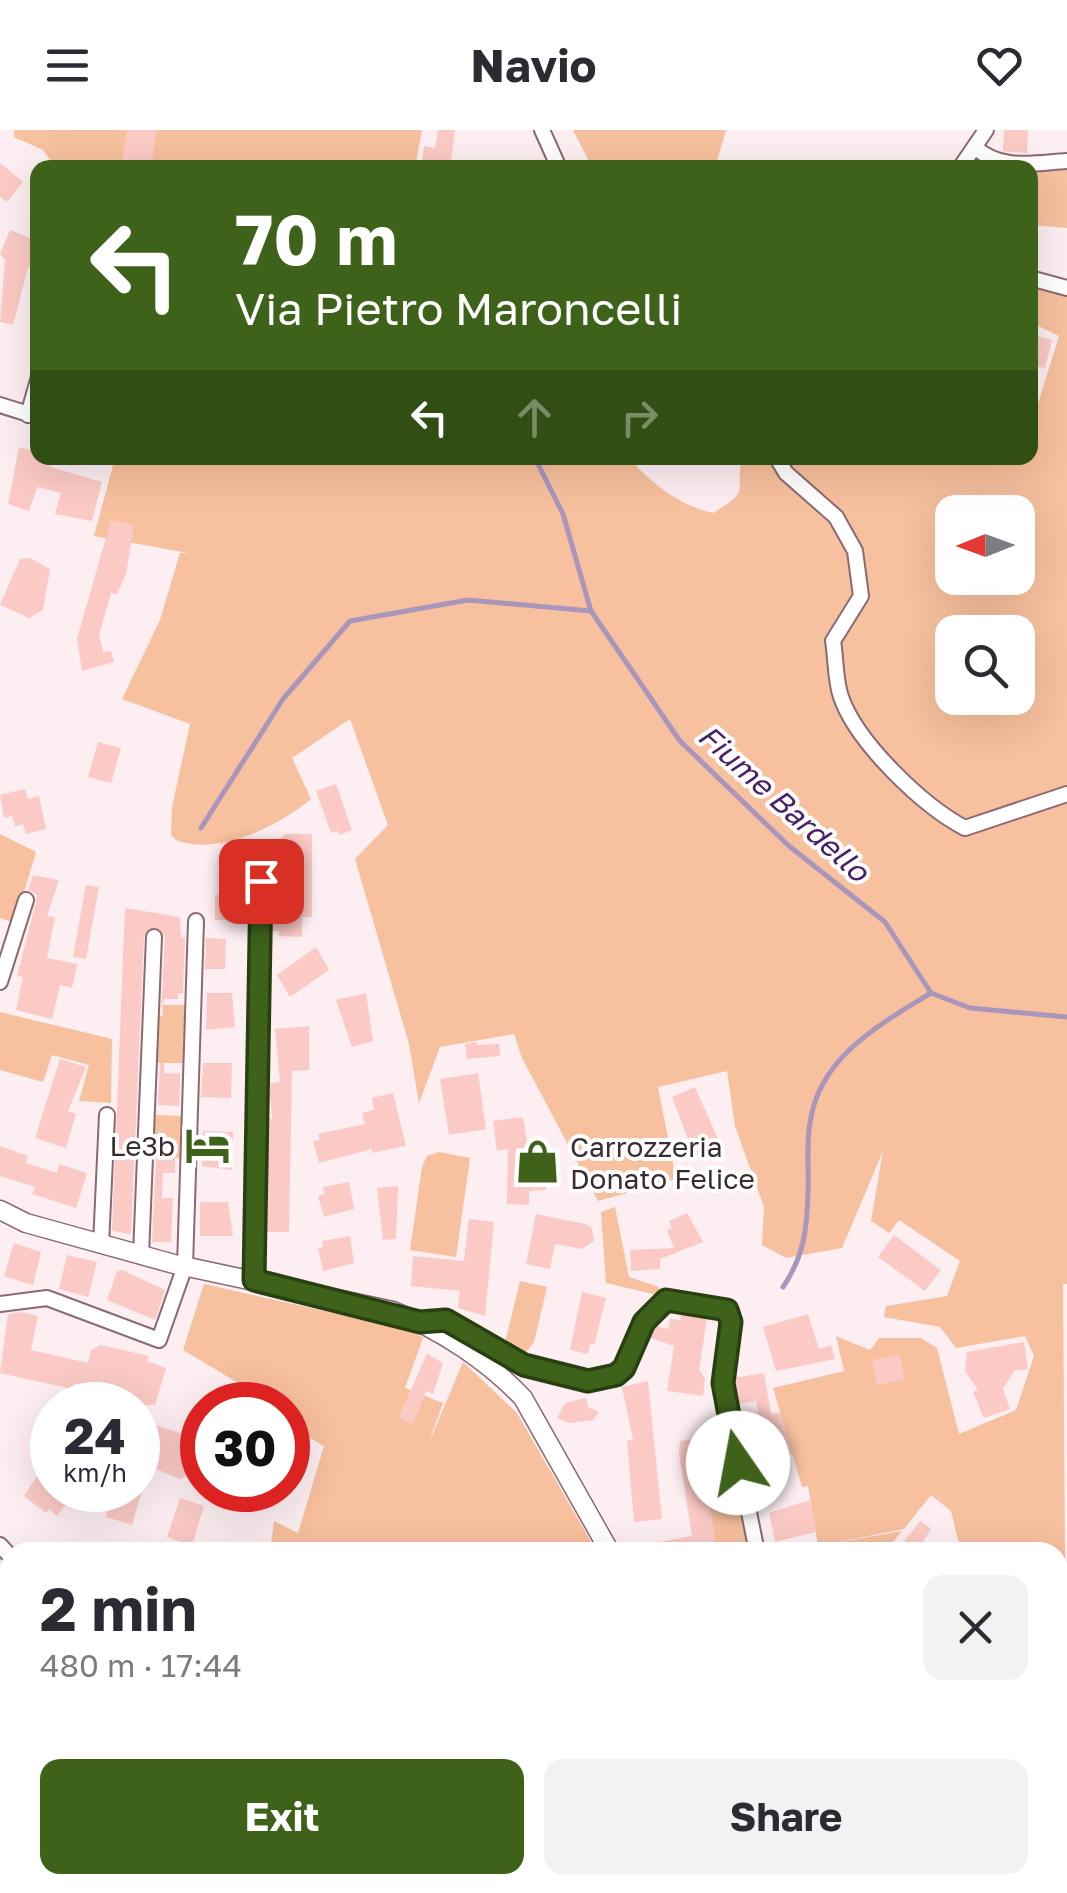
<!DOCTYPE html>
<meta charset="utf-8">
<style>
body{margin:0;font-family:"Golos Text",sans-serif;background:#f2f2f3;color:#2b2b33;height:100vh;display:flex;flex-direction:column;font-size:38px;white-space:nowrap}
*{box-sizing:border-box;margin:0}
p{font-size:32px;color:#7c7c81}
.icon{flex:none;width:55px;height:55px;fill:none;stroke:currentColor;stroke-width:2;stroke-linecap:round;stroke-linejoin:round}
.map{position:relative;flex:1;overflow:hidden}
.sheet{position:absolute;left:0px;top:1412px;width:1068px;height:352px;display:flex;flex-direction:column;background:#fff;border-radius:30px 30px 0 0;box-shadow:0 10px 40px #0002}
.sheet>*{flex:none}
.top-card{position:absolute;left:30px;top:30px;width:1008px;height:305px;border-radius:20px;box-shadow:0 10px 40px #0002;background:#3e621a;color:#fff;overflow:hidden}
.needle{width:65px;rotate:269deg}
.tools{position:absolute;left:935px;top:365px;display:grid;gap:20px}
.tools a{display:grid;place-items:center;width:100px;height:100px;border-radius:20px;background:#fff;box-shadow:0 10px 40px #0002;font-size:50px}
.speed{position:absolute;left:30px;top:1252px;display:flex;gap:20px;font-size:50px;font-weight:700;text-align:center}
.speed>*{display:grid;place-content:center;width:130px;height:130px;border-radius:50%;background:#fff;box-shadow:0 10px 40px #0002;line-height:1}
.speed small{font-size:25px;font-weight:400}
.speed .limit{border:15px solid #d22;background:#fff;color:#111}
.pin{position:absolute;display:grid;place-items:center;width:85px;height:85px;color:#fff;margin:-42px;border-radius:20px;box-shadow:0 5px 15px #0006}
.me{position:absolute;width:110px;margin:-55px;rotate:348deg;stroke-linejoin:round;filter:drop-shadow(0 0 8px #0008)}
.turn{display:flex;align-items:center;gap:35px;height:210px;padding:0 40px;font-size:45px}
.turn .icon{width:130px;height:130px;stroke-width:2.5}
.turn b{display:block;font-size:70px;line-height:85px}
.lanes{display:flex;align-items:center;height:95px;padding:0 40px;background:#0003;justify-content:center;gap:50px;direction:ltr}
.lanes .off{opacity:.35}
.round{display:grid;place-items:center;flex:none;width:105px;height:105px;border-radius:20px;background:#f2f2f3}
.headline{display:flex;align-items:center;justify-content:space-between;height:170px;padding:0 40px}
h1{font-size:60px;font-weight:700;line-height:75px}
.cta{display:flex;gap:20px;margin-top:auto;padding:20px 40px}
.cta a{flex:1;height:115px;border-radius:20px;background:#3e621a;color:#fff;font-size:40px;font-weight:700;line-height:115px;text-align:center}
.cta a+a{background:#f2f2f3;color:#2b2b33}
header{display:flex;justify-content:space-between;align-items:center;height:130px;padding:0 40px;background:#fff;font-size:45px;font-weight:700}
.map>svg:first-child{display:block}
.green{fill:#f7c09e;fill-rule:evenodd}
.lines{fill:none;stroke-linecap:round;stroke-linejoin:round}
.stream{stroke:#ab96bb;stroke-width:5}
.building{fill:#fbcac5}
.minor-casing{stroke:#8a6a73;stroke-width:18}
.tertiary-casing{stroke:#8a6a73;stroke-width:21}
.minor{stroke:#fff;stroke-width:14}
.tertiary{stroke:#fff;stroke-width:18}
.route-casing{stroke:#284011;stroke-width:25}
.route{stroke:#3e621a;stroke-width:18}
.labels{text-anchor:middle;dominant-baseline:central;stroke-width:8;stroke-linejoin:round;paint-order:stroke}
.poi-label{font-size:28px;fill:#392c30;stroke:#fff;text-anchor:end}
.water-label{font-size:30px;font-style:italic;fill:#492169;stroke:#fff}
</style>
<header><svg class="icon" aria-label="menu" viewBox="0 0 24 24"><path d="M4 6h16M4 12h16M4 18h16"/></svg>Navio<svg class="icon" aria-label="heart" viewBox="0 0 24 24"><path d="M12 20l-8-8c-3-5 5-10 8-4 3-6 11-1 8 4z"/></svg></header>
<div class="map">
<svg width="1067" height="1763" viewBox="0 0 1067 1763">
<rect width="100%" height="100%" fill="#fdeef2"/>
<g class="green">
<polygon points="14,0 422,0 415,38 55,37 43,20 14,7"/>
<polygon points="573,0 726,0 715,38 592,37"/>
<polygon points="1067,38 1067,98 1030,95 1030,40"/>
<path d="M 1030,152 L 1067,163 L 1067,1154 L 1063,1154 L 1067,1700 L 1058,1709 L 1058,1422 L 961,1422 L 951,1381 L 931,1365 L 904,1399 L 828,1414 L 902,1401 L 885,1422 L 828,1422 L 827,1414 L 818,1415 L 808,1356 L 802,1357 L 773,1258 L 844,1241 L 836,1206 L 870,1220 L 879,1208 L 921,1208 L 937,1218 L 959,1304 L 1016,1280 L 1034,1226 L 1025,1206 L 956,1218 L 940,1197 L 884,1187 L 886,1176 L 947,1166 L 960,1131 L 899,1090 L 889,1103 L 871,1091 L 883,1021 L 842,1118 L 786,1128 L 762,1115 L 764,1077 L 735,996 L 727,941 L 658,957 L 676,1049 L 598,1071 L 522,928 L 514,904 L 440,917 L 419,973 L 409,914 L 355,729 L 388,695 L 350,589 L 292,628 L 311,669 C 280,695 218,727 176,710 L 171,705 L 172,677 L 190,594 L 122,569 L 160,490 L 180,423 L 188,423 L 94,406 L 115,328 L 224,328 L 241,333 L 243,328 L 629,328 C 651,353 680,376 713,383 C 753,359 734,363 742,328 L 1030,328 L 1030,279 L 1036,280 L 1059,206 L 1030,192 ZM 952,382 L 1018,382 L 1018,448 L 952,448 ZM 952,502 L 1018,502 L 1018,568 L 952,568 Z"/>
<polygon points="0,704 36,722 15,793 0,788"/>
<polygon points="163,875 189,875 187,933 155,933 156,886 163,886"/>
<polygon points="0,882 112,909 111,973 79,971 89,935 52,925 43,952 0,940"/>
<polygon points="153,985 185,986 185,1028 153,1028"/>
<polygon points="439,1022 470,1028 456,1127 410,1120 422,1037 427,1026"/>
<polygon points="615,1077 629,1147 659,1157 657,1165 606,1153 601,1082"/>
<polygon points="520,1151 547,1157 534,1212 526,1222 517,1223 505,1213"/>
<polygon points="204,1154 413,1201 423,1208 405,1258 443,1273 428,1315 463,1232 517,1283 597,1422 270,1422 274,1391 298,1403 324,1316 288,1296 288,1275 254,1275 255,1263 183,1220"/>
<polygon points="739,1360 752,1422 717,1422 707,1366"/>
</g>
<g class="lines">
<g class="stream">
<polyline points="535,328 563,384 591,481 680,611 789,716 885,792 931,863 970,878 1067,887"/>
<polyline points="201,698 283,569 350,491 468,470 591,481"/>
<path d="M 783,1157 C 804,1126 807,1099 808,1063 C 809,1040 806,1016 810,993 C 819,927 879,895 931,863"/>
</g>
</g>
<g class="building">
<polygon points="127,0 157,0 151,38 121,38"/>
<polygon points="438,0 455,0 450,38 421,38 424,16 435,18"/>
<polygon points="1004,0 1028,0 1027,23 1003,21"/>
<polygon points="0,33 23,52 7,72 0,67"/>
<polygon points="10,100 38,111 38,141 28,137 13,195 0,192 5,130 0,124"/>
<polygon points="1030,204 1052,210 1045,238 1030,235"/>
<polygon points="19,317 38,322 38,328 53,328 50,337 102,352 92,391 55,384 61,363 37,357 29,381 8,374"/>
<polygon points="111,390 134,395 126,444 117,464 111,463 99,505 103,522 111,521 114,532 82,541 77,509"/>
<polygon points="30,428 50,439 43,480 29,488 0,475 20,429"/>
<polygon points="98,612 121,618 111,653 88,647"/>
<polygon points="336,654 352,700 339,705 338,701 331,703 316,661"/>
<polygon points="25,659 28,669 39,666 46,699 26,704 23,694 15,696 12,686 4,688 0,665"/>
<polygon points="285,704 312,704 312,787 302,787 302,807 279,806 279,801 271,801 271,766 292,766 292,742 265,741 265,726"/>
<polygon points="33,745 59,750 47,786 55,787 47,828 77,834 72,858 60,855 52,889 16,880 23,847 17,846 36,772 37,765 28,760"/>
<polygon points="86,755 99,757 86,829 73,827"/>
<rect x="215" y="765" width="35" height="25"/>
<polygon points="125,778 180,787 181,807 185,808 183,863 178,863 178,869 164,869 161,886 165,806 155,797 144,806 131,1104 112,1101"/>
<polygon points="206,808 226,809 225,839 205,839"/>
<polygon points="316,817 329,840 290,867 277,845"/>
<polygon points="207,863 232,863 235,897 206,900"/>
<polygon points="366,863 373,911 352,917 336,870"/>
<polygon points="309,896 309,940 292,941 289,1102 266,1102 268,989 272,989 269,953 280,952 275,899"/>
<polygon points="477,912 477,915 499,914 500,926 467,929 465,914"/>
<polygon points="60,929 86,937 68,981 76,984 66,1018 35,1008"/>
<polygon points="160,933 164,933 164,943 180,944 179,976 158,975"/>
<polygon points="203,933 232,933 231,968 201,967"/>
<polygon points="478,943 486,999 449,1005 440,949"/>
<polygon points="695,957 721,1016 695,1027 672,967"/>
<polygon points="393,963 406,1016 372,1023 372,1019 319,1033 313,1011 320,1010 318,1004 365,994 362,983 374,980 372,968"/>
<polygon points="523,987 528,1019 545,1019 546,1027 552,1027 553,1047 545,1047 546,1060 529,1061 529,1075 507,1074 508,1019 497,1021 493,991"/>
<polygon points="203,1001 233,1002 232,1040 202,1036"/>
<polygon points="0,1016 28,1026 26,1033 57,1043 59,1034 87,1043 76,1078 32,1064 35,1057 0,1046"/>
<polygon points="156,1028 175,1028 175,1043 163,1043 162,1068 173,1068 171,1112 152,1112"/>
<polygon points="349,1052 354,1079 324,1087 318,1066 324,1064 323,1057"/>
<polygon points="398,1056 396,1109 383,1110 377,1058"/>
<polygon points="200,1072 228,1072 233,1106 200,1106"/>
<polygon points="687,1083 703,1112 660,1129 660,1139 631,1141 630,1120 674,1118 667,1100 672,1098 669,1091"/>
<polygon points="536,1084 585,1094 592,1098 594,1111 582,1119 555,1114 550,1139 526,1134"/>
<polygon points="469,1089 494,1092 485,1186 458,1178 460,1161 411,1156 413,1126 464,1131"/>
<polygon points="894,1105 941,1140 925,1161 878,1127"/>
<polygon points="350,1106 354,1133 323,1141 318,1118 323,1117 322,1111"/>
<polygon points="14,1113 41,1122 33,1155 4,1146"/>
<polygon points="67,1125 97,1132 88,1167 59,1159"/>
<polygon points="122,1140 165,1160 155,1190 107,1170 117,1141"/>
<polygon points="582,1162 606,1168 594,1215 590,1214 588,1224 570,1220"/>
<polygon points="22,1182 38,1186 31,1220 88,1233 91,1220 100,1215 149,1226 147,1231 166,1238 155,1275 127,1275 130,1267 74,1253 72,1259 0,1243 8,1184"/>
<polygon points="681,1184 707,1188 699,1240 705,1248 703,1266 667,1261 674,1216 651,1208 654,1196 668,1199 670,1189 680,1190"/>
<polygon points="808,1184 819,1219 831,1215 835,1229 776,1241 763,1197"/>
<polygon points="1024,1212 1028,1239 1014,1241 1003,1259 1010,1279 984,1288 973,1262 978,1260 965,1241 967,1222"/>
<polygon points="427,1224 443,1233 433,1264 426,1261 413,1294 398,1288"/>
<polygon points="900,1224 905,1250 877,1255 872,1230"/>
<polygon points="764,1243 771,1284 780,1282 792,1324 770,1328 776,1356 755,1360 747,1319 763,1315 756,1271 738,1274 734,1253 734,1248"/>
<polygon points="648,1251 662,1389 634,1392 627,1310 633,1310 622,1257"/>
<polygon points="586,1268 588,1277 599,1282 593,1290 569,1293 557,1288 565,1273"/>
<polygon points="138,1289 192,1307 202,1314 202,1321 195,1342 180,1349 149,1336 132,1395 106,1387 114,1360 138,1360"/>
<polygon points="700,1308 717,1422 637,1422 637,1416 692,1406 679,1324 680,1311"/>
<polygon points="43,1337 52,1344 52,1360 70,1369 57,1386 49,1379 46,1383 24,1366"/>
<polygon points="180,1368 204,1376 192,1416 167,1407"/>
<polygon points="810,1370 816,1402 775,1412 769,1383"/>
<polygon points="920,1391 931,1399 916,1422 896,1422"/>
</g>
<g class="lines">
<defs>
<g id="minor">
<polyline points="542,0 559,38"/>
<path d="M 975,17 C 1000,41 1034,33 1067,31"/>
<polyline points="960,38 986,0"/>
<polyline points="1030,148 1067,158"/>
<polyline points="0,275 38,287"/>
<polyline points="28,285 38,250"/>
<path d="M 777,328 L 786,343 L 836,387 L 855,421 L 861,466 L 833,511 C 836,528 835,550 841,567 C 857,613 923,676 965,698 L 1067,664"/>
<polyline points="0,852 26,770"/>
<polyline points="101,1115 107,985"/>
<polyline points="141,1125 154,807"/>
<polyline points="255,1150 261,751"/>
<polyline points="0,1174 47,1168 159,1210 185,1136 196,791"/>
<polyline points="420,1191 446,1189 524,1235 588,1251 616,1245 625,1238 644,1191 666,1170 727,1181 731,1192 723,1253 757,1422"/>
<polyline points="0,1415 10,1426"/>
<polyline points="0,1756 10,1754"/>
<polyline points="104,1763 104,1755"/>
<polyline points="257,1763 258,1755"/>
<polyline points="639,1763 643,1755"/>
</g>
<g id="tertiary">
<path d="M 0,1080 L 26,1093 L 174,1134 L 393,1181 C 441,1200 488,1231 523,1268 L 610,1422"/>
<polyline points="1058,1728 1067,1721"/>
<polyline points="810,1755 822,1763"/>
<polyline points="997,1763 1013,1755"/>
</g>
</defs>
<use href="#minor" class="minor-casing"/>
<use href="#tertiary" class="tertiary-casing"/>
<use href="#minor" class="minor"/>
<use href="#tertiary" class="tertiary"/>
</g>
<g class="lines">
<defs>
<polyline id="route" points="261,751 254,1150 420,1192 446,1190 524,1235 588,1251 616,1245 624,1238 644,1192 666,1170 727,1180 731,1192 723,1253 738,1333"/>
</defs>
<use href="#route" class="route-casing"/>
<use href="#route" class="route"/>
</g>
<defs>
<symbol id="hotel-bare" viewBox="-9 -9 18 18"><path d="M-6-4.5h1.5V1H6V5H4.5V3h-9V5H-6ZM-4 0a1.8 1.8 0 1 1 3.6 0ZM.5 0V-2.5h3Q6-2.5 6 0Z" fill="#3e621a" stroke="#fff" stroke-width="2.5" paint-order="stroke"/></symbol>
<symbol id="shop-bare" viewBox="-9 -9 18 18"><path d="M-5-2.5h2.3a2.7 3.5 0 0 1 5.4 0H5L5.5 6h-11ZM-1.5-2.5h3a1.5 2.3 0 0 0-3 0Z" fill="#3e621a" stroke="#fff" stroke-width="2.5" paint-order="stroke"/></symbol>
</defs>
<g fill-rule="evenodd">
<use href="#hotel-bare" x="176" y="984" width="63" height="63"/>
<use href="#shop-bare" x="506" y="1000" width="63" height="63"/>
</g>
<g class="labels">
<g class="poi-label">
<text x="175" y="1015">Le3b</text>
<text x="570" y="1016" text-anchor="start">Carrozzeria<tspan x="570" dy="32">Donato Felice</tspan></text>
</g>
<g class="water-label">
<text transform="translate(784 673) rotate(42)">Fiume Bardello</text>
</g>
</g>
</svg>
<div class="tools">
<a><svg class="needle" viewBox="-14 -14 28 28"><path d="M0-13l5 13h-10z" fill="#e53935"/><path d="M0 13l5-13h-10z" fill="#7c7c81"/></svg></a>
<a><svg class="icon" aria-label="search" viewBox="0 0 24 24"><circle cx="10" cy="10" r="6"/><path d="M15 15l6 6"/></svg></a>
</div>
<div class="speed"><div>24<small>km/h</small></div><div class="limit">30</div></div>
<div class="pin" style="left:261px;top:751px;background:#d93025"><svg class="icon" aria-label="arrive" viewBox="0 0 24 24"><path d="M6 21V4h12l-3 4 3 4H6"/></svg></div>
<svg class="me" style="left:738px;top:1333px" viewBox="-20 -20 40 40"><circle r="19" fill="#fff"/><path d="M0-13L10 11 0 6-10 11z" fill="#3e621a"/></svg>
<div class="top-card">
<div class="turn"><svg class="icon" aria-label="left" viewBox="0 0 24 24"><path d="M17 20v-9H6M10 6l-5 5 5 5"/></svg><div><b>70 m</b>Via Pietro Maroncelli</div></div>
<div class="lanes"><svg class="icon" aria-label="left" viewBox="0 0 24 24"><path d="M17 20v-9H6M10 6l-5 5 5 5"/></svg><svg class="icon off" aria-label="ahead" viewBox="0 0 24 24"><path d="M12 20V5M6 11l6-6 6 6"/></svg><svg class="icon off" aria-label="right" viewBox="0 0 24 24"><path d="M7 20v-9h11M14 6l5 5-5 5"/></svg></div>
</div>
<section class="sheet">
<div class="headline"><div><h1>2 min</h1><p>480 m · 17:44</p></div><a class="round"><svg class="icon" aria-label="close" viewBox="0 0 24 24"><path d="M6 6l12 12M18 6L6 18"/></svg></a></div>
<div class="cta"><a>Exit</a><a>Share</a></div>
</section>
</div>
